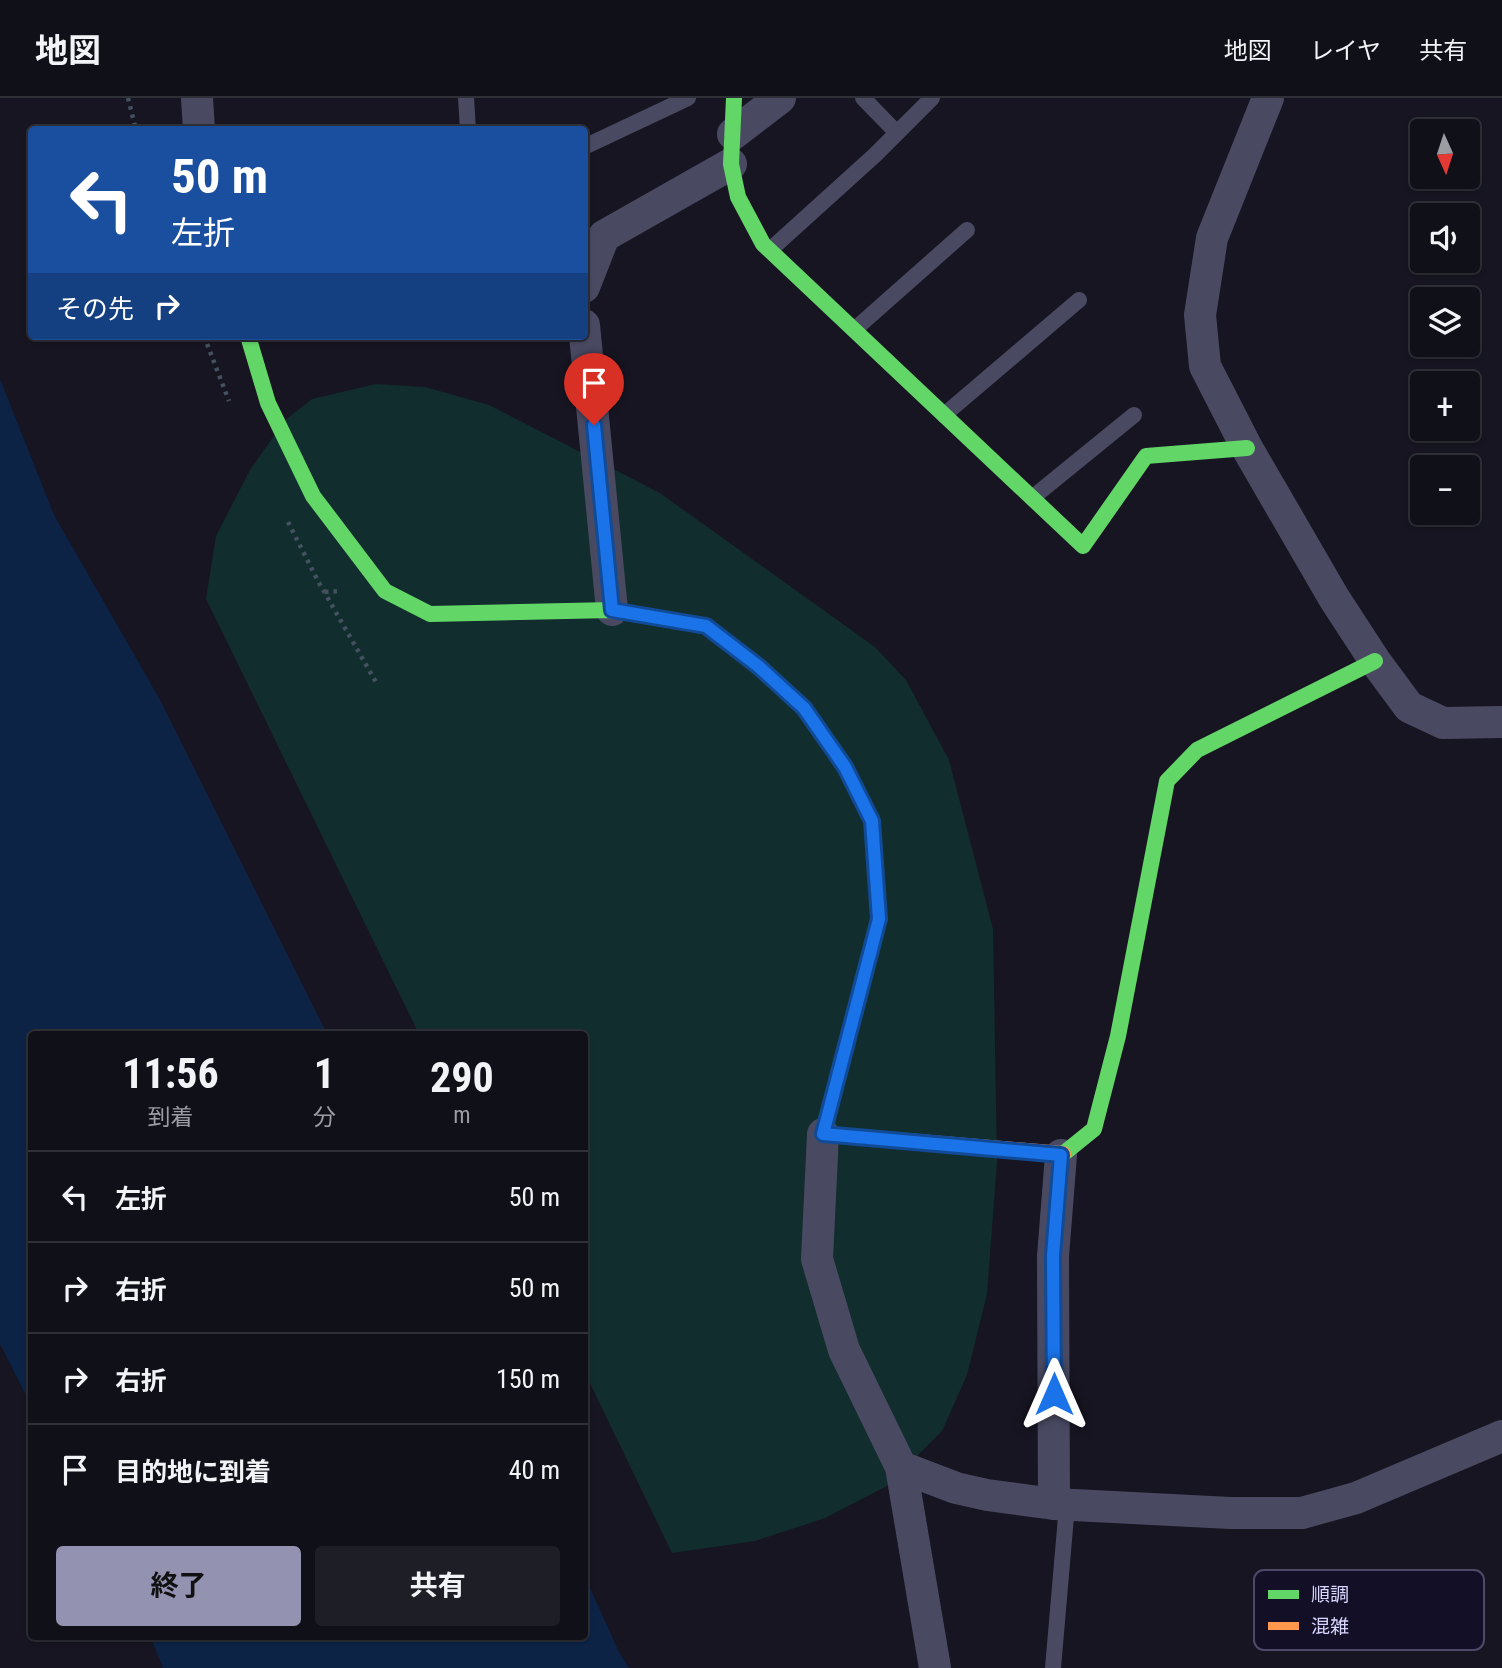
<!DOCTYPE html>
<html lang="ja">
<meta charset="utf-8">
<style>
body{margin:0;font-family:"Roboto Condensed","Noto Sans JP",sans-serif;background:#1e1e26;color:#f1f3f6;height:100vh;display:flex;flex-direction:column;font-size:26px;white-space:nowrap}
*{box-sizing:border-box;margin:0}
p{font-size:23px;color:#9c9da2}
.icon{flex:none;width:38px;height:38px;fill:none;stroke:currentColor;stroke-width:2;stroke-linecap:round;stroke-linejoin:round}
.map{position:relative;flex:1;overflow:hidden}
.details{position:absolute;left:28px;top:933px;width:560px;height:609px;display:flex;flex-direction:column;background:#101019;border-radius:7px;box-shadow:0 2px 5px #0004,0 0 0 2px #303038}
.details>*{flex:none}
.top-card{position:absolute;left:28px;top:28px;width:560px;height:214px;border-radius:7px;box-shadow:0 2px 5px #0004,0 0 0 2px #303038;background:#1a4fa0;color:#fff;overflow:hidden}
.needle{width:46px;rotate:177deg}
.tools{position:absolute;left:1410px;top:21px;display:grid;gap:14px}
.tools a{display:grid;place-items:center;width:70px;height:70px;border-radius:7px;background:#101019;box-shadow:0 2px 5px #0004,0 0 0 2px #303038;font-size:35px}
.pin{position:absolute;display:grid;place-items:center;width:60px;height:60px;color:#fff;margin:-72px -30px;border-radius:50% 50% 50% 0;rotate:-45deg;box-shadow:0 0 7px #0007}
.pin .icon{rotate:45deg}
.me{position:absolute;width:77px;margin:-38px;rotate:0deg;stroke-linejoin:round;filter:drop-shadow(0 0 5px #0008)}
.turn{display:flex;align-items:center;gap:24px;height:147px;padding:0 28px;font-size:32px}
.turn .icon{width:91px;height:91px;stroke-width:2.5}
.turn b{display:block;font-size:49px;line-height:60px}
.then{display:flex;align-items:center;height:66px;padding:0 28px;background:#0003;gap:14px;font-size:26px}
.eta{display:flex;justify-content:space-evenly;align-items:center;height:119px;text-align:center}
.eta b{font-size:42px;font-weight:700;line-height:49px}
.cta{display:flex;gap:14px;margin-top:auto;padding:14px 28px}
.cta a{flex:1;height:80px;border-radius:7px;background:#9492b1;color:#111;font-size:28px;font-weight:700;line-height:80px;text-align:center}
.cta a+a{background:#1e1e26;color:#f1f3f6}
ul{padding:0;list-style:none}
li{display:flex;align-items:center;gap:21px;height:91px;padding:0 28px;border-top:2px solid #303038}
li div{flex:1}
li b{display:block;font-size:26px}
li em{font-style:normal}
header{display:flex;align-items:center;gap:42px;box-sizing:border-box;height:98px;padding:0 35px;background:#101019;border-bottom:2px solid #303038}
header strong{font-size:33px}
nav{display:flex;gap:38px;margin-inline-start:auto;font-size:24px}
.map>svg:first-child{display:block}
.green{fill:#122d2d}
.water{fill:#0c2346}
.lines{fill:none;stroke-linecap:round;stroke-linejoin:round}
.path{stroke:#435160;stroke-width:4.5;stroke-dasharray:3.5 5;stroke-linecap:butt}
.lane{stroke:#494962;stroke-width:16}
.street{stroke:#494962;stroke-width:32}
.fast{stroke:#63d668;stroke-width:16}
.slow{stroke:#ff974d;stroke-width:16}
.route-casing{stroke:#114b97;stroke-width:18}
.route{stroke:#1a73e8;stroke-width:12}
.key{fill:#120f27;stroke:#4d4a68;stroke-width:2}
.key-label{font-size:19px;fill:#d8d5ff}
</style>
<header>
<strong>地図</strong>
<nav><a>地図</a><a>レイヤ</a><a>共有</a></nav>
</header>
<div class="map">
<svg width="1502" height="1570" viewBox="0 0 1502 1570">
<rect width="100%" height="100%" fill="#161521"/>
<polygon class="green" points="376,286 425,289 489,307 660,395 875,549 906,582 949,662 993,831 997,1064 987,1196 967,1277 942,1333 887,1388 825,1420 755,1443 672,1455 585,1275 584,936 419,936 206,501 216,438 250,372 285,322 312,301"/>
<g class="water">
<polygon points="0,281 54,417 159,600 327,936 32,936 31,1307 0,1246"/>
<polygon points="585,1479 619,1554 629,1570 163,1570 150,1538 584,1538"/>
</g>
<g class="lines">
<g class="path">
<polyline points="128,0 136,32"/>
<polyline points="204,238 229,303"/>
<polyline points="288,424 318,483 377,586"/>
<polyline points="325,494 342,493"/>
</g>
<g class="lane">
<polyline points="466,0 468,32"/>
<polyline points="863,0 897,35"/>
<polyline points="584,49 688,0"/>
<polyline points="770,152 875,57 932,0"/>
<polyline points="854,232 967,132"/>
<polyline points="944,317 1079,202"/>
<polyline points="1032,400 1134,317"/>
<polyline points="1053,1570 1067,1407"/>
</g>
<g class="street">
<polyline points="197,0 199,32"/>
<polyline points="1268,0 1212,140 1200,217 1205,268 1247,350 1334,500 1375,563 1409,609 1443,625 1502,624"/>
<polyline points="733,36 780,0"/>
<polyline points="584,189 604,138 731,66"/>
<polyline points="584,227 612,512"/>
<polyline points="823,1036 817,1161 844,1252 901,1369 935,1570"/>
<polyline points="901,1369 956,1390 987,1397 1054,1406 1230,1415 1302,1415 1356,1400 1502,1338"/>
<polyline points="1054,1406 1053,1158 1061,1057"/>
</g>
<g class="fast">
<polyline points="734,0 731,66 738,99 763,146 1083,448 1146,358 1247,350"/>
<polyline points="248,238 268,305 313,398 385,493 430,516 612,512 706,528 758,568 804,610 845,669 872,723 878,804"/>
<polyline points="1063,1056 1094,1031 1118,938 1167,683 1197,652 1375,563"/>
</g>
<polyline class="slow" points="878,804 879,821 823,1036 1063,1056"/>
</g>
<g class="lines">
<defs>
<polyline id="route" points="594,327 612,512 706,528 758,568 804,610 845,669 872,723 879,821 823,1036 1061,1057 1053,1158 1054,1296"/>
</defs>
<use href="#route" class="route-casing"/>
<use href="#route" class="route"/>
</g>
<rect x="1254" y="1472" width="230" height="80" rx="10" class="key"/>
<rect x="1268" y="1492" width="31" height="9" fill="#63d668"/>
<rect x="1268" y="1524" width="31" height="8" fill="#ff974d"/>
<g class="key-label">
<text x="1311" y="1503">順調</text>
<text x="1311" y="1535">混雑</text>
</g>
</svg>
<div class="tools">
<a><svg class="needle" viewBox="-14 -14 28 28"><path d="M0-13l5 13h-10z" fill="#e53935"/><path d="M0 13l5-13h-10z" fill="#9c9da2"/></svg></a>
<a><svg class="icon" aria-label="sound" viewBox="0 0 24 24"><path d="M4 9h4l5-4v14l-5-4H4zM17 9q2 3 0 6"/></svg></a>
<a><svg class="icon" aria-label="layers" viewBox="0 0 24 24"><path d="M12 4l9 5-9 5-9-5zM3 14l9 5 9-5"/></svg></a>
<a>+</a>
<a>−</a>
</div>
<div class="pin" style="left:594px;top:327px;background:#d93025"><svg class="icon" aria-label="arrive" viewBox="0 0 24 24"><path d="M6 21V4h12l-3 4 3 4H6"/></svg></div>
<svg class="me" style="left:1054px;top:1296px" viewBox="-20 -20 40 40"><path d="M0-17L14 15 0 8-14 15z" fill="#1a73e8" stroke="#fff" stroke-width="4"/></svg>
<div class="top-card">
<div class="turn"><svg class="icon" aria-label="left" viewBox="0 0 24 24"><path d="M17 20v-9H6M10 6l-5 5 5 5"/></svg><div><b>50 m</b>左折</div></div>
<div class="then">その先<svg class="icon" aria-label="right" viewBox="0 0 24 24"><path d="M7 20v-9h11M14 6l5 5-5 5"/></svg></div>
</div>
<section class="details">
<div class="eta">
<div><b>11:56</b><p>到着</p></div>
<div><b>1</b><p>分</p></div>
<div><b>290</b><p>m</p></div>
</div>
<ul>
<li><svg class="icon" aria-label="left" viewBox="0 0 24 24"><path d="M17 20v-9H6M10 6l-5 5 5 5"/></svg><div><b>左折</b></div><em>50 m</em></li>
<li><svg class="icon" aria-label="right" viewBox="0 0 24 24"><path d="M7 20v-9h11M14 6l5 5-5 5"/></svg><div><b>右折</b></div><em>50 m</em></li>
<li><svg class="icon" aria-label="right" viewBox="0 0 24 24"><path d="M7 20v-9h11M14 6l5 5-5 5"/></svg><div><b>右折</b></div><em>150 m</em></li>
<li><svg class="icon" aria-label="arrive" viewBox="0 0 24 24"><path d="M6 21V4h12l-3 4 3 4H6"/></svg><div><b>目的地に到着</b></div><em>40 m</em></li>
</ul>
<div class="cta"><a>終了</a><a>共有</a></div>
</section>
</div>
